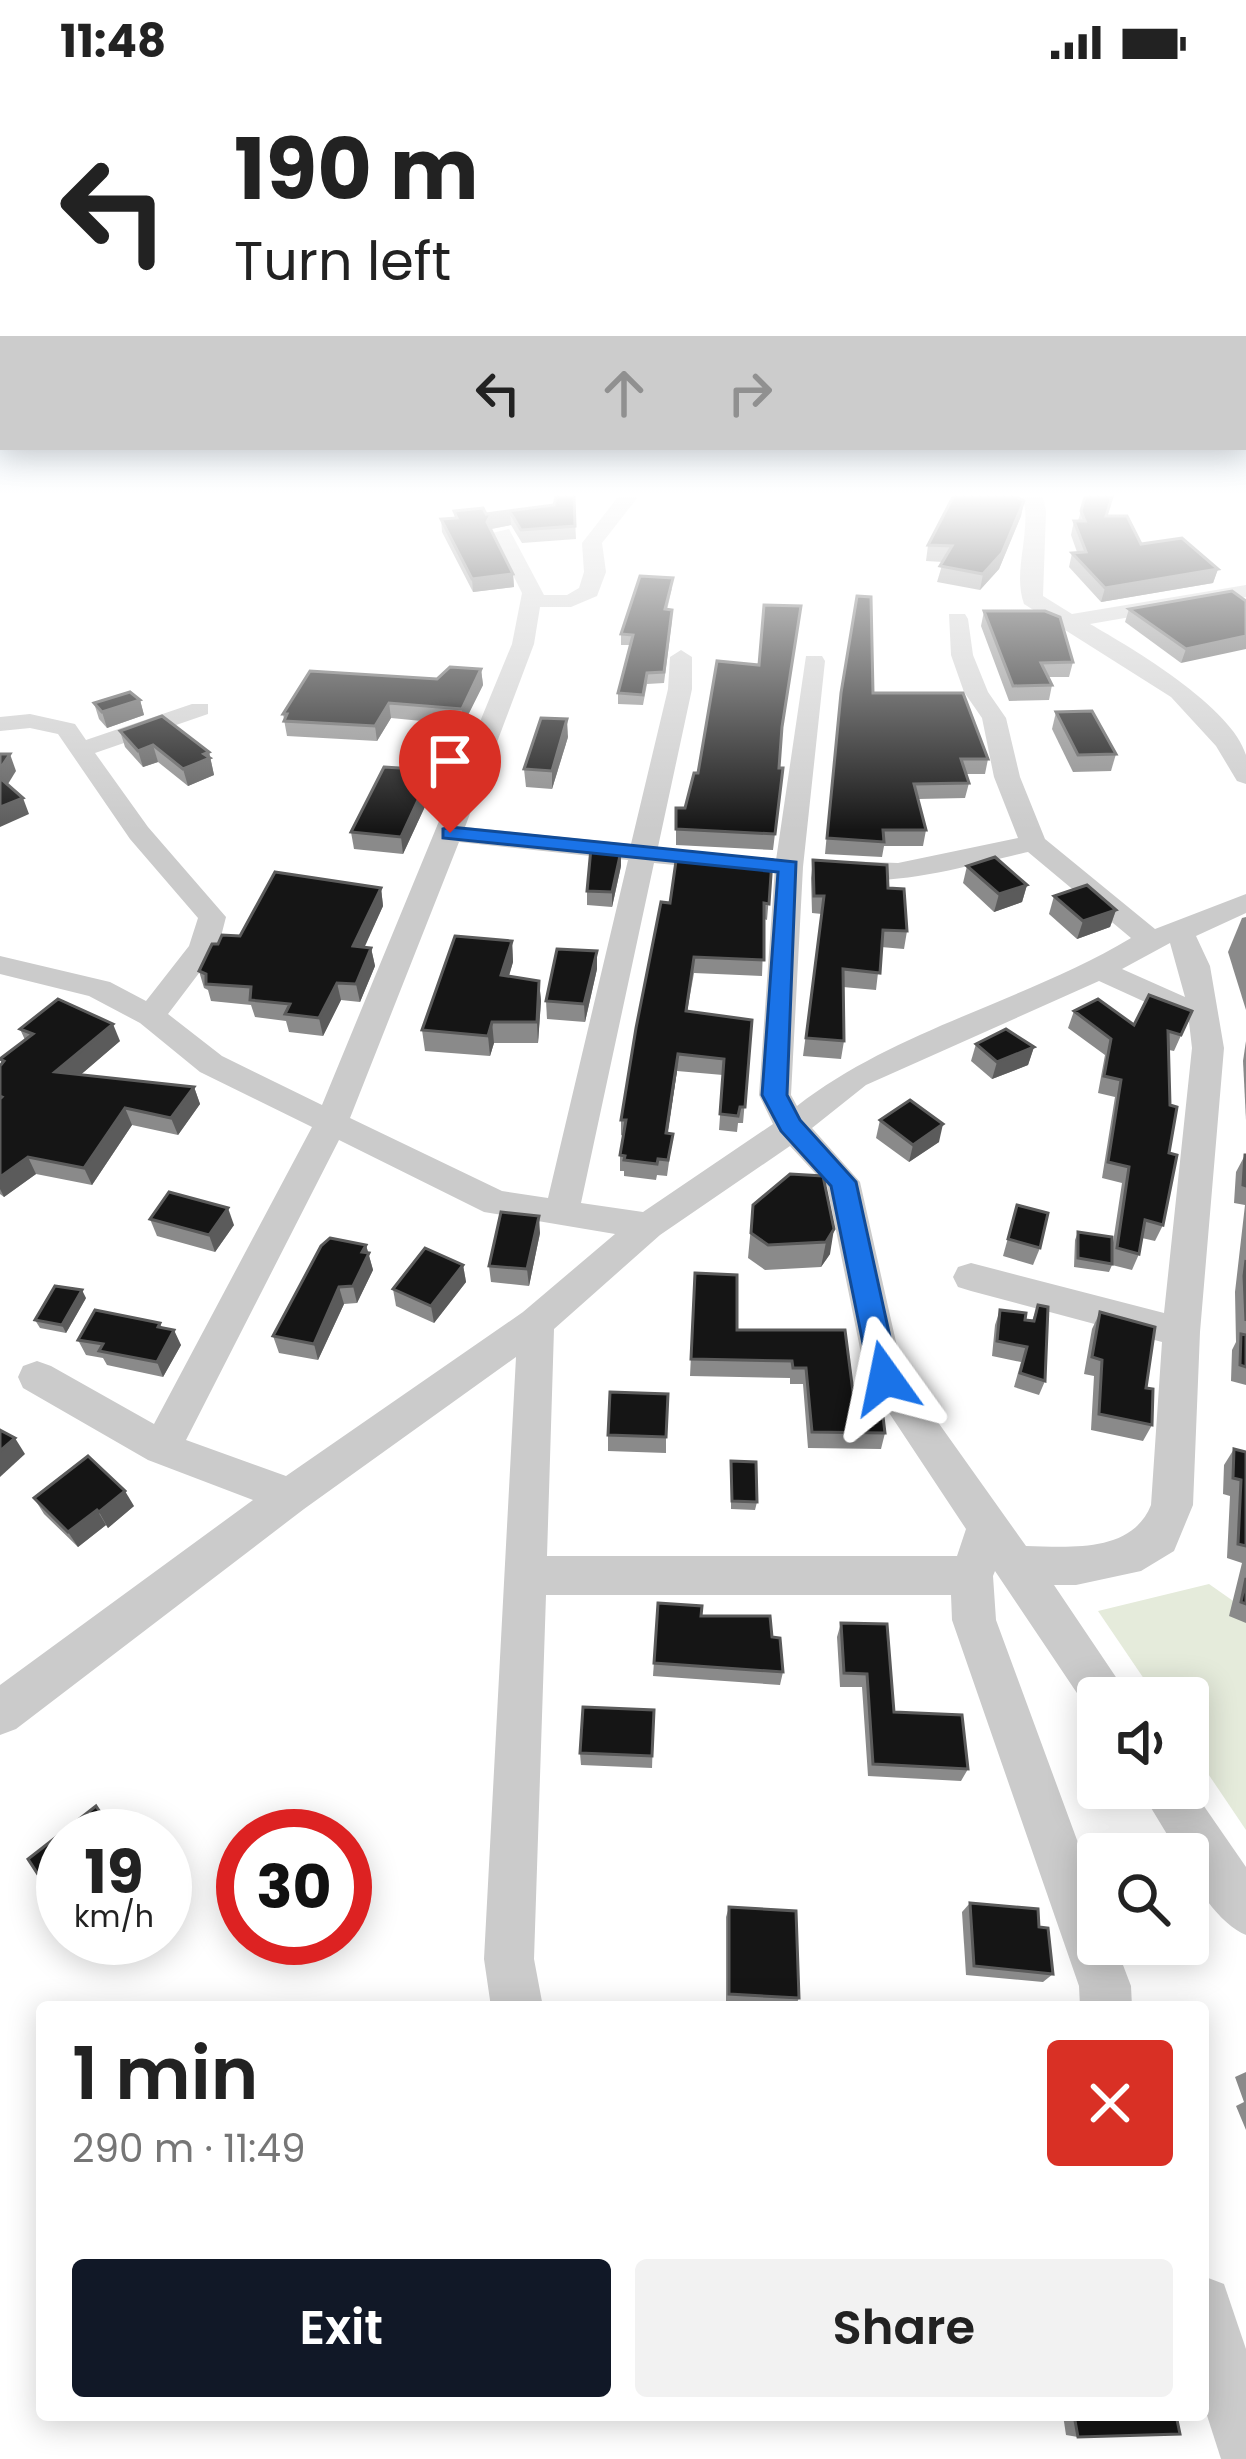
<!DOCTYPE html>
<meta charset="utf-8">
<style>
body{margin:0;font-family:Poppins,sans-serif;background:#f2f2f2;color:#222;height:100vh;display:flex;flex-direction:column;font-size:45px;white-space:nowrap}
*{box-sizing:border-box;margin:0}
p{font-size:39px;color:#767676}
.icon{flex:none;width:66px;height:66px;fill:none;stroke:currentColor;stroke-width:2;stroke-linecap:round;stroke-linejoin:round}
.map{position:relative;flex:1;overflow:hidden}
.panel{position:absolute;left:36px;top:1917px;width:1173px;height:420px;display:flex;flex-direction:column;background:#fff;border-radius:12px;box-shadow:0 6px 30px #0003}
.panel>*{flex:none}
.banner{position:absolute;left:0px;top:0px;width:1248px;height:366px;box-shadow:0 6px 30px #0003;background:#fff;color:#222;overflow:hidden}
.tools{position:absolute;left:1077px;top:1593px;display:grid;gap:24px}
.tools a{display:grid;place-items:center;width:132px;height:132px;border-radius:12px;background:#fff;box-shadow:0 6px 30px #0003;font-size:60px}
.speed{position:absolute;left:36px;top:1725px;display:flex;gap:24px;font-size:60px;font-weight:700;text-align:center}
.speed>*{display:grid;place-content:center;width:156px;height:156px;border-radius:50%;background:#fff;box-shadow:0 6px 30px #0003;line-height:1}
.speed small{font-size:30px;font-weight:400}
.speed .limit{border:18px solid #d22;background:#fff;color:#111}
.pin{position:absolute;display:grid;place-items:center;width:102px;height:102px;color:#fff;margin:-123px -51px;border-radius:50% 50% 50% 0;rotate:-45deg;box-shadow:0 0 12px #0007}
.pin .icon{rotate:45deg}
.me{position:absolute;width:132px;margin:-66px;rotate:348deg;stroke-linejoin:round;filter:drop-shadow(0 0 9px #0008)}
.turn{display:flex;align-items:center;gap:42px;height:252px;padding:0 36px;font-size:54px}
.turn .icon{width:156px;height:156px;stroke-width:2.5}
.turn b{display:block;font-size:84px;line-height:102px}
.lanes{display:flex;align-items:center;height:114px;padding:0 36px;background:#0003;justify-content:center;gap:60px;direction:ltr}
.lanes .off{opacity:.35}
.round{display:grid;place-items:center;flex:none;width:126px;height:126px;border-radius:12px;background:#f2f2f2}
.head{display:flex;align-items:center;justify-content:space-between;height:204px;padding:0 36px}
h1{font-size:72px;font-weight:600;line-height:90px}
.action{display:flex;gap:24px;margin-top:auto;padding:24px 36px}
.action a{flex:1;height:138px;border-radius:12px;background:#111827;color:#fff;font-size:48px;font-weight:600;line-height:138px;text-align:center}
.action a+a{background:#f2f2f2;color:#222}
.status{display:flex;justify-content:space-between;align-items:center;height:84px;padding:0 60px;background:#fff;direction:ltr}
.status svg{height:33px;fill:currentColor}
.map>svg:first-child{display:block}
.green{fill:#e5ebdb}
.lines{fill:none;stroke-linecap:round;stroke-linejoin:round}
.minor{fill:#cbcbcb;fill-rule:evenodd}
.wall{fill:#8a8a8a}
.shaded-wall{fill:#5b5b5b}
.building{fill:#151515;stroke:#5b5b5b;stroke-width:3}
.route{fill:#1a73e8;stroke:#114b97;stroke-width:3}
</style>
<div class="status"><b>11:48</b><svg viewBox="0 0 49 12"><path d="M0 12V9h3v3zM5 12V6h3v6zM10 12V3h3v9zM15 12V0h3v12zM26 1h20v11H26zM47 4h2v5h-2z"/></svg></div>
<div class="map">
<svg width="1246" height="2375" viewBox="0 0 1246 2375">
<rect width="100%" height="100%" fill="#fff"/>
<polygon class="green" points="1209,1500 1246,1526 1246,1746 1188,1660 1188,1614 1157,1614 1098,1527"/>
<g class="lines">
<g class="minor">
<path d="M 618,413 L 638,413 L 602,459 L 606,488 L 597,512 L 571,523 L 540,523 L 534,560 L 465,743 L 631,760 L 668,605 L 670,573 L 681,566 L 692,573 L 692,605 L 658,763 L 726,770 L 740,778 L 726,786 L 654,779 L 581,1119 L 643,1128 L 773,1040 L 759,1011 L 775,783 L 806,572 L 822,572 L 825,577 L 803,783 L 791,1011 L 797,1022 C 896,945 1024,918 1131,854 L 1028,768 C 986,777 858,815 827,785 L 841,777 L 898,779 L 1018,754 L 994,693 L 982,634 L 964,608 L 951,571 L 949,530 L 965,530 L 968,535 L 973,571 L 988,608 L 1006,634 L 1020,693 L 1045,755 L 1155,845 L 1246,810 L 1246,829 L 1196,852 L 1210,882 L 1224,964 L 1200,1248 L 1193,1421 L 1174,1467 L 1141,1487 L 1076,1501 L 1054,1501 L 1130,1614 L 1098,1614 L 1098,1632 L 1091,1630 L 995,1487 L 993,1492 L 996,1536 L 1098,1813 L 1098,1860 L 1115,1860 L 1131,1902 L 1132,1923 L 1080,1923 L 1079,1902 L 952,1536 L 951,1511 L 546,1511 L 534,1875 L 543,1923 L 491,1923 L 484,1875 L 516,1273 L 304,1425 L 16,1645 L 0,1651 L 0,1601 L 253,1416 L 148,1376 L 23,1304 L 18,1293 L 23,1282 L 37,1277 L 51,1282 L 154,1340 L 312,1043 L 200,988 L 140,939 L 89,912 L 0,890 L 0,872 L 110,898 L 146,917 L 189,862 L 198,834 L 130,755 L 58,650 L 30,644 L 0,647 L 0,633 L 30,630 L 75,640 L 86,656 L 192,620 L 208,620 L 208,630 L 95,669 L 148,743 L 226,833 L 218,864 L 168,930 L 222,972 L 322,1021 L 512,560 L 522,509 L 492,449 L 509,445 L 544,511 L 567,511 L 579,504 L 584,488 L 582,459 ZM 459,758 L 628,776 L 548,1114 L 502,1107 L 350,1034 ZM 1170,859 L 1185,913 L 1122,885 ZM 1099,897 L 1189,938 L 1192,964 L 1164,1229 L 971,1179 L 958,1183 L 953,1193 L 958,1203 L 971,1207 L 1162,1258 L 1151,1421 C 1132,1469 1071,1463 1026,1462 L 903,1289 L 860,1098 L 812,1044 L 866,1001 ZM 339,1056 L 484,1128 L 615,1150 L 523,1228 L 286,1392 L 186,1356 ZM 790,1062 L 827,1102 L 866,1294 L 966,1445 L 957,1472 L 547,1472 L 554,1245 L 660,1151 Z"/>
<path d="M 1023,413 L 1043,413 L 1046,427 L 1043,512 L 1072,530 L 1246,501 L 1246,513 L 1090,540 C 1132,564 1232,623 1246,671 C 1246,679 1246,692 1246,700 L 1237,697 L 1216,662 L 1171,613 L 1024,520 C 1012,487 1032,448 1023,413 Z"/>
<path d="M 1188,1699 L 1246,1783 L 1246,1851 C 1221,1841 1188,1798 1188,1770 L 1179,1770 L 1139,1704 L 1188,1704 Z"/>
<polygon points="1203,2192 1224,2200 1246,2265 1246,2375 1221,2375 1203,2319"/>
</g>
</g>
<g class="wall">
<polygon points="574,413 576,455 522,459 511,441 491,445 513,490 514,503 473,508 442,448 441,435 455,434 454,427 486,430 554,421"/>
<polygon points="1085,413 1141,460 1218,485 1213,499 1101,518 1069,483 1072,469 1077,468 1071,451 1074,437 1078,437"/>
<polygon points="1024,417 1021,432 999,485 980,506 937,498 943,478 926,477 928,461"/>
<polygon points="672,504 667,526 672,526 672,536 664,599 647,600 643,621 618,620 618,609 631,561 621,561 621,550"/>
<polygon points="1232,507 1181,579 1125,538 1129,525"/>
<polygon points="984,527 1073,578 1069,593 1049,593 1052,601 1049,616 1009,617 981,542"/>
<polygon points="481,585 483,601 463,641 391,634 377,657 287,652 283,630"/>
<polygon points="873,609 988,675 985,690 966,690 969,699 965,714 918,715 926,746 923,762 884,762 882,773 825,770 839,624"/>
<polygon points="140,616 144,631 107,644 99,635 94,619"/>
<polygon points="1056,628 1116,670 1111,687 1073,688 1052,645"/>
<polygon points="120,647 209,668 214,691 188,702 158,678 143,683 125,663"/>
<polygon points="568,653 552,705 526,703 524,685"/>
<polygon points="781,655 779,684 783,684 773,766 676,761 676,724 685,724"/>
<polygon points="434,703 403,770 354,765 351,748"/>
<polygon points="772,776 767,836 764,835 762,892 694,889 687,928 752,936 743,1039 738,1039 737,1048 719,1046 723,991 677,987 668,1049 673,1050 667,1092 657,1091 656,1096 624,1092 624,1087 620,1087 620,1071 623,1052 621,1051 621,1036 670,819"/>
<polygon points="813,776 888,804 907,847 904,865 881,863 876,906 843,903 844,957 841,975 803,972 822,830 812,829 811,794"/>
<polygon points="621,782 612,823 587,821 587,807"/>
<polygon points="967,782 1027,801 1022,818 994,828 963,799"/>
<polygon points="381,804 383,822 364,863 371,864 375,882 360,918 341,916 323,952 289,948 286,937 255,933 251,921 211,917 208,906 204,904 199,887 218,860"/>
<polygon points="1054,812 1116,826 1110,843 1077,855 1049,830"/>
<polygon points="1246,833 1246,926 1228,868 1242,834"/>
<polygon points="512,857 513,878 509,892 539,897 541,917 538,959 494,959 490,972 425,967 422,946"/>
<polygon points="597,867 597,885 585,938 547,935 546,917"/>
<polygon points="1074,927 1134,941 1192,927 1174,967 1169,966 1169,1069 1163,1141 1155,1157 1142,1154 1139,1170 1132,1186 1112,1181 1109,1188 1074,1183 1075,1156 1078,1148 1112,1165 1122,1099 1102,1094 1115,1013 1098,1009 1105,971 1068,944"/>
<polygon points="20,945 120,957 80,991 194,1003 200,1020 178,1051 132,1041 92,1101 36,1090 4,1113 0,1110 0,982 2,980 0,975 25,956"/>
<polygon points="1246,957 1246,1036 1243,977"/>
<polygon points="976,960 1034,963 1028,981 992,995 971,977"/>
<polygon points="880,1036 939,1058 909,1078 876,1054"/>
<polygon points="1245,1071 1246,1071 1246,1301 1231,1297 1232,1266 1236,1258 1235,1208 1245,1121 1234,1119 1236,1088"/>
<polygon points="823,1092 830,1170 821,1183 765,1186 748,1174 753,1121"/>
<polygon points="1017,1121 1040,1164 1033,1181 1003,1172"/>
<polygon points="150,1135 234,1141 215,1168 157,1152"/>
<polygon points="540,1149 529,1202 491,1198 489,1182"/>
<polygon points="366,1161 373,1186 357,1219 344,1220 318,1276 279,1269 273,1252"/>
<polygon points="463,1181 466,1198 434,1239 396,1222 393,1205"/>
<polygon points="695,1189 737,1246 853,1308 885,1349 881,1365 808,1364 803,1300 790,1300 790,1294 690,1292"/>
<polygon points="86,1214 66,1249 40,1244 35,1236"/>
<polygon points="1038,1221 1045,1297 1039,1311 1014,1303 1021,1278 992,1272 995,1241 1000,1226 1032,1237"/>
<polygon points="1100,1228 1146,1304 1152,1341 1143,1357 1091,1346 1094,1292 1084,1290 1092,1245"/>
<polygon points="160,1239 162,1244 181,1261 163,1293 107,1281 103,1274 86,1271 78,1256"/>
<polygon points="608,1351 666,1353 666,1369 608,1367"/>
<polygon points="1234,1365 1246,1368 1246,1539 1229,1532 1242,1479 1227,1474 1230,1412 1223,1410 1224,1381"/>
<polygon points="731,1377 757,1418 755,1426 731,1425"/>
<polygon points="34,1414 134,1422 108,1444 106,1441 78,1463 44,1430"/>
<polygon points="658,1519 772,1553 783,1588 780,1601 653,1592"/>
<polygon points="841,1539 894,1628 968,1685 961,1697 868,1692 862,1603 840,1603 837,1553"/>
<polygon points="654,1626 652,1684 581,1681 580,1669"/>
<polygon points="970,1819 1039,1843 1053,1890 1043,1898 966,1891 962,1828"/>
<polygon points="729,1823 799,1914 795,1923 726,1918 726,1833"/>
<polygon points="1246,1988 1246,2046 1236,2022 1244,2018 1235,1993"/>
<polygon points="1063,2331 1176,2331 1078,2353 1066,2351"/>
</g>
<g class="shaded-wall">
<polygon points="1024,417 1021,432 999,485 980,506 983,490"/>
<polygon points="510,428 511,441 491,445 487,438 490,432"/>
<polygon points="1218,485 1213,499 1101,518 1105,504"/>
<polygon points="513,490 514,503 473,508 472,495"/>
<polygon points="1246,552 1246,565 1181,579 1186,565"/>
<polygon points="481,585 483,601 463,641 462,625"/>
<polygon points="140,616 144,631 107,644 102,628"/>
<polygon points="389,619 391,634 377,657 375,642"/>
<polygon points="567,635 568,653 552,705 552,687"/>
<polygon points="153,661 158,678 143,683 138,667"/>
<polygon points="209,668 214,691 188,702 183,685"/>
<polygon points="10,670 16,687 3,708 0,701 0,685"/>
<polygon points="432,686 434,703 403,770 401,753"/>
<polygon points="23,714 29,730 0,743 0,723"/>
<polygon points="621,767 621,782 612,823 612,808"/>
<polygon points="1027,801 1022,818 994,828 999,810"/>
<polygon points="381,804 383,822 357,880 353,862"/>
<polygon points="1116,826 1110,843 1077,855 1083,837"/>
<polygon points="512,857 513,878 503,911 501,891"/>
<polygon points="371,864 375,882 360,918 356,900"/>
<polygon points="597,867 597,885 585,938 584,920"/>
<polygon points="539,897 541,917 538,959 537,938"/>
<polygon points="337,899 341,916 323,952 319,934"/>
<polygon points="492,938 494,959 490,972 488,952"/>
<polygon points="113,940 120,957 63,1006 55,988"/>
<polygon points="1034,963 1028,981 992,995 997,978"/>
<polygon points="678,970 677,987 665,1065 666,1049"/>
<polygon points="194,1003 200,1020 178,1051 171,1034"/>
<polygon points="125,1024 132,1041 92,1101 84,1084"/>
<polygon points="943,1040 939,1058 909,1078 913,1061"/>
<polygon points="28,1073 36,1090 4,1113 0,1105 0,1093"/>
<polygon points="228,1124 234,1141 215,1168 209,1151"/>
<polygon points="539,1132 540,1149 529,1202 527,1185"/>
<polygon points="834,1145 830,1170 821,1183 826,1158"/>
<polygon points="366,1161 373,1186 357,1219 353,1202"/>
<polygon points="463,1181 466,1198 434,1239 431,1222"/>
<polygon points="339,1203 344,1220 318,1276 314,1260"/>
<polygon points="82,1206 86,1214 66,1249 62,1241"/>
<polygon points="174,1246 181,1261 163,1293 157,1278"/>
<polygon points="15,1354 25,1370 0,1393 0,1367"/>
<polygon points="125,1407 134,1422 108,1444 99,1428"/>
<polygon points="97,1426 106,1441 78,1463 68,1448"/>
</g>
<g class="building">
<polygon points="556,413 574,413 575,442 521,446 510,428 490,432 487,438 513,490 472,495 441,435 457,434 454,427 483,424 486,430 554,421"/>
<polygon points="953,413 1017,413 1024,417 1002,469 983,490 940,482 952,462 928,461"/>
<polygon points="1085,413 1112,413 1106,432 1127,432 1141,460 1182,454 1218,485 1105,504 1072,469 1086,468 1074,437 1085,437 1081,427"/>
<polygon points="640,492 673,494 665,525 672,526 664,588 647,589 643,611 618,609 633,551 621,550"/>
<polygon points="1232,507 1246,517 1246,552 1186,565 1129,525"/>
<polygon points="857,512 871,513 873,609 963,609 988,675 961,675 969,699 914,700 926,746 883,746 884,758 827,754 841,609"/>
<polygon points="764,521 801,522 782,643 779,684 783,684 775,750 676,745 676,724 685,724 694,689 698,689 717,577 759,581"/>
<polygon points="984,527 1045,527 1060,533 1073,578 1041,579 1052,601 1013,602"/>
<polygon points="450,583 481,585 462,625 389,619 375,642 284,637 287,630 283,630 310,587 437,595"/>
<polygon points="130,608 140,616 102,628 94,619"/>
<polygon points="1092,627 1116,670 1078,671 1056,628"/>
<polygon points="162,632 209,668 204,670 210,674 183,685 153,661 138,667 120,647"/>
<polygon points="541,634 567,635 552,687 524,685"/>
<polygon points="0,670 10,670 0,685"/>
<polygon points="384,683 432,686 401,753 351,748"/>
<polygon points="0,694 23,714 0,723"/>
<polygon points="591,764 621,767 612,808 587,807"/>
<polygon points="677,770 772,776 769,820 764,819 764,876 694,873 686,927 752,936 745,1023 740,1023 738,1032 720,1030 724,975 678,970 666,1049 673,1050 668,1076 658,1075 657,1080 624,1076 625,1072 620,1071 626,1036 621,1036 636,944 661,818 670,819"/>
<polygon points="995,773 1027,801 999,810 967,782"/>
<polygon points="813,776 887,781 888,804 904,805 907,847 883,846 880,889 843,885 844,957 806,954 824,812 814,812"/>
<polygon points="275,788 381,804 353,862 371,864 356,900 337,899 319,934 285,930 290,920 250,916 251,903 206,900 206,890 199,887 212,860 218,860 222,851 240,852"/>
<polygon points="1087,801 1116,826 1083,837 1054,812"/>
<polygon points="455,852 512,857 501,891 539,897 537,938 492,938 488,952 422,946"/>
<polygon points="557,865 597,867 584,920 546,917"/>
<polygon points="1149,911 1192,927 1181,951 1168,947 1170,1021 1177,1023 1169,1069 1177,1071 1163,1141 1145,1136 1139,1170 1117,1164 1129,1083 1108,1078 1121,996 1104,992 1111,955 1074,927 1098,915 1134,941"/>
<polygon points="58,915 113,940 55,988 194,1003 171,1034 125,1024 84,1084 28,1073 0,1093 0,1015 2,1013 0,1012 0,982 4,977 0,975 33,950 20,945"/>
<polygon points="1006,945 1034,963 997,978 976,960"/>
<polygon points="910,1016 943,1040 913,1061 880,1036"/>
<polygon points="1245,1071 1246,1071 1246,1102 1243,1101"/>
<polygon points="790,1090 823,1092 834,1145 826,1158 768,1161 751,1149 753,1121"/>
<polygon points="169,1108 228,1124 209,1151 150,1135"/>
<polygon points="1017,1121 1048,1129 1040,1164 1008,1155"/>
<polygon points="501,1128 539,1132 527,1185 489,1182"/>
<polygon points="1078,1148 1112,1153 1112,1180 1078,1174"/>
<polygon points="330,1154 366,1161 362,1168 369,1169 353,1202 339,1203 314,1260 273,1252 321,1162"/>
<polygon points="425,1164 463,1181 431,1222 393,1205"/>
<polygon points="1246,1176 1246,1237 1244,1192"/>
<polygon points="695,1189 737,1191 737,1246 845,1246 853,1308 880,1308 885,1349 812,1348 806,1284 793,1284 792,1277 691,1275"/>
<polygon points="55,1202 82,1206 62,1241 35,1236"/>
<polygon points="1038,1221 1048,1223 1045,1297 1020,1289 1027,1263 997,1257 1000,1226 1026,1229 1025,1236 1034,1237"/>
<polygon points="95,1226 160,1239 158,1243 174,1246 157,1278 99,1267 103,1260 78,1256"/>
<polygon points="1100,1228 1155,1243 1146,1304 1153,1305 1152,1341 1099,1330 1102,1276 1092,1273"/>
<polygon points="1241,1250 1246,1251 1246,1283 1240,1281"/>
<polygon points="610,1308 668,1310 666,1353 608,1351"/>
<polygon points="0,1346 15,1354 0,1367"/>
<polygon points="1234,1365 1246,1368 1246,1462 1238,1460 1241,1396 1233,1394"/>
<polygon points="88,1372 125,1407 99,1428 97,1426 68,1448 34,1414"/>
<polygon points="731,1377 756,1378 757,1418 732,1417"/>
<polygon points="1246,1494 1246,1520 1241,1518"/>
<polygon points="658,1519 702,1522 701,1532 770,1532 772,1553 780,1554 783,1588 654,1579"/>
<polygon points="841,1539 887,1540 894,1628 962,1631 968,1685 873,1680 867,1590 844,1589"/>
<polygon points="583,1623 654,1626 652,1672 580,1669"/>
<polygon points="96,1722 116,1752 63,1752 62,1827 28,1775"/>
<polygon points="970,1819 1038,1825 1039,1843 1048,1844 1053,1890 974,1882"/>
<polygon points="729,1823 796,1827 799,1914 729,1910"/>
<polygon points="1074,2331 1176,2331 1180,2350 1078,2353"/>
</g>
<linearGradient id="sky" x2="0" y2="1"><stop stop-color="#9ac6ea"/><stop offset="0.55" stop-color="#fff"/><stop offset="1" stop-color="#fff" stop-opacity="0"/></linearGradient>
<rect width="1246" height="746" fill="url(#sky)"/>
<polygon class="route" points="450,743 796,778 787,1011 800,1036 856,1098 899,1294 895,1302 874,1302 870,1294 831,1102 781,1047 762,1011 778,788 443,754 443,745"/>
</svg>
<div class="tools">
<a><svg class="icon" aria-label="sound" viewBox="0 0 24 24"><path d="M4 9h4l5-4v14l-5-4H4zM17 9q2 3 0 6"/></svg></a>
<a><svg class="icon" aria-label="search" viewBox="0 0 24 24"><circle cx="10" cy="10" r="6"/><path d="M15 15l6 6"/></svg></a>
</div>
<div class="speed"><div>19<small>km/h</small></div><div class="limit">30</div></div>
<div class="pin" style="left:450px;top:749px;background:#d93025"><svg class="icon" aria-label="arrive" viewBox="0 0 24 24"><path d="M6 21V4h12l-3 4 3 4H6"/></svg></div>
<svg class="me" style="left:885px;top:1294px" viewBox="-20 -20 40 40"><path d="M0-17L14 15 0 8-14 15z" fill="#1a73e8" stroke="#fff" stroke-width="4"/></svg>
<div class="banner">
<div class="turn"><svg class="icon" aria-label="left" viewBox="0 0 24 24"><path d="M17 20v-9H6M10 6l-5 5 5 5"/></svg><div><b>190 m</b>Turn left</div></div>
<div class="lanes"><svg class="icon" aria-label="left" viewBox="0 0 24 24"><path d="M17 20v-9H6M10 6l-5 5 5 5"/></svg><svg class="icon off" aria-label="ahead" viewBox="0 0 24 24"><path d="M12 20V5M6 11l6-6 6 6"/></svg><svg class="icon off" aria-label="right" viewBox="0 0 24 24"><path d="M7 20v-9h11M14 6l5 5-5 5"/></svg></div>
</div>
<section class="panel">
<div class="head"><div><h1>1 min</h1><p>290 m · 11:49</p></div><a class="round" style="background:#d93025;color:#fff"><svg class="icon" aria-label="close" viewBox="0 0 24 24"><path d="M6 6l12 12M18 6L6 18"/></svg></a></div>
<div class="action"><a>Exit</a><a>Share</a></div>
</section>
</div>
